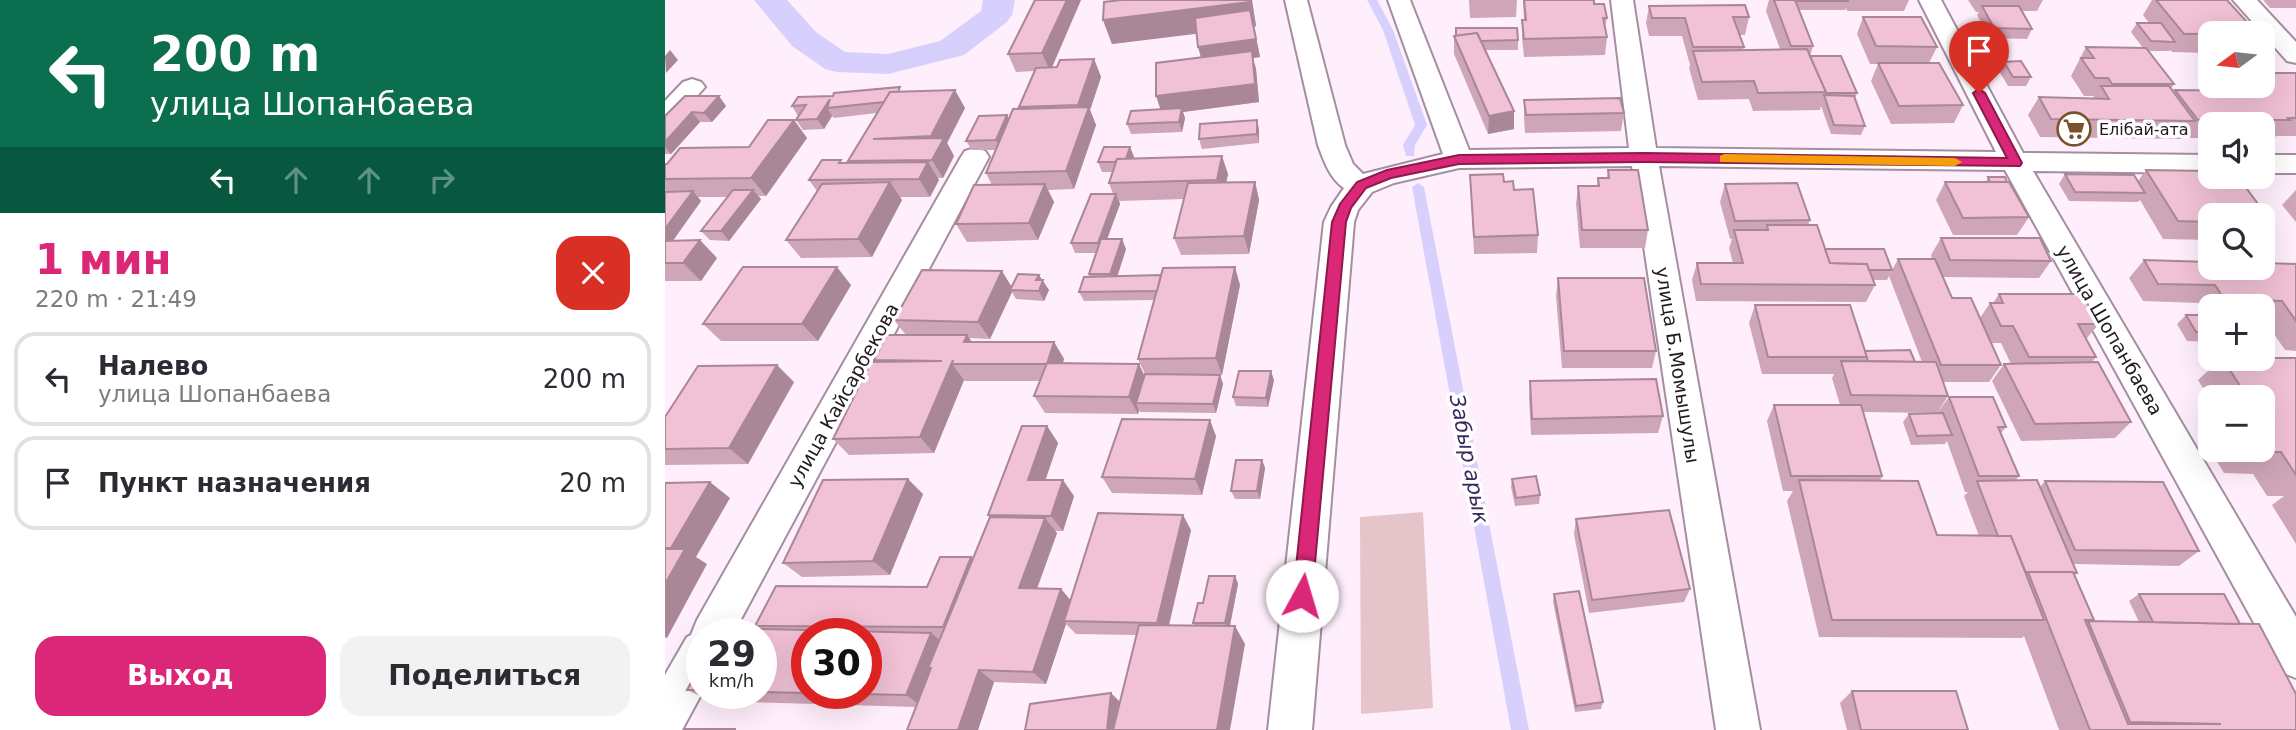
<!DOCTYPE html>
<html lang="ru">
<meta charset="utf-8">
<style>
body{margin:0;font-family:"DejaVu Sans",sans-serif;background:#f2f2f3;color:#2b2b33;height:100vh;display:flex;flex-direction:column;font-size:26px;white-space:nowrap}
*{box-sizing:border-box;margin:0}
p{font-size:23px;color:#7c7c81}
.icon{flex:none;width:38px;height:38px;fill:none;stroke:currentColor;stroke-width:2;stroke-linecap:round;stroke-linejoin:round}
.map{position:relative;flex:1;overflow:hidden}
.details{display:flex;flex-direction:column;background:#fff;width:665px}
.details>*{flex:none}
.banner{background:#0b6e4f;color:#fff;overflow:hidden}
.needle{width:46px;rotate:255deg}
.buttons{position:absolute;left:1533px;top:21px;display:grid;gap:14px}
.buttons a{display:grid;place-items:center;width:77px;height:77px;border-radius:14px;background:#fff;box-shadow:0 7px 28px #0002;font-size:35px}
.speed{position:absolute;left:21px;top:618px;display:flex;gap:14px;font-size:35px;font-weight:700;text-align:center}
.speed>*{display:grid;place-content:center;width:91px;height:91px;border-radius:50%;background:#fff;box-shadow:0 7px 28px #0002;line-height:1}
.speed small{font-size:18px;font-weight:400}
.speed .limit{border:10px solid #d22;background:#fff;color:#111}
.pin{position:absolute;display:grid;place-items:center;width:60px;height:60px;color:#fff;margin:-72px -30px;border-radius:50% 50% 50% 0;rotate:-45deg;box-shadow:0 0 7px #0007}
.pin .icon{rotate:45deg}
.me{position:absolute;width:77px;margin:-38px;rotate:6deg;stroke-linejoin:round;filter:drop-shadow(0 0 5px #0008)}
.turn{display:flex;align-items:center;gap:24px;height:147px;padding:0 35px;font-size:32px}
.turn .icon{width:91px;height:91px;stroke-width:2.5}
.turn b{display:block;font-size:49px;line-height:60px}
.lanes{display:flex;align-items:center;height:66px;padding:0 35px;background:#0003;justify-content:center;gap:35px;direction:ltr}
.lanes .off{opacity:.35}
.round{display:grid;place-items:center;flex:none;width:74px;height:74px;border-radius:21px;background:#f2f2f3}
.summary{display:flex;align-items:center;justify-content:space-between;height:119px;padding:0 35px}
h1{font-size:42px;font-weight:700;line-height:52px;color:#db2777}
.cta{display:flex;gap:14px;margin-top:auto;padding:14px 35px}
.cta a{flex:1;height:80px;border-radius:21px;background:#db2777;color:#fff;font-size:28px;font-weight:700;line-height:80px;text-align:center}
.cta a+a{background:#f2f2f3;color:#2b2b33}
ul{padding:0;list-style:none}
li{display:flex;align-items:center;gap:21px;height:94px;margin:0 14px 10px;padding:0 21px;border:4px solid #e1e1e2;border-radius:21px}
li div{flex:1}
li b{display:block;font-size:26px}
li em{font-style:normal}
main{display:flex;flex:1;min-height:0}
.map>svg:first-child{display:block}
.green{fill:#e5c5ca}
.lines{fill:none;stroke-linecap:round;stroke-linejoin:round}
.stream{fill:#d8d0fc;fill-rule:evenodd}
.canal{fill:#d8d0fc;fill-rule:evenodd}
.street-casing{stroke:#a58ea2;stroke-width:4}
.street{fill:#fff;fill-rule:evenodd}
.wall{fill:#cfa6b8}
.shaded-wall{fill:#a98796}
.building{fill:#f1c1d6;stroke:#a98796;stroke-width:2}
.route{fill:#db2777;stroke:#8e194d;stroke-width:2}
.slow{fill:#f59e0b}
.labels{text-anchor:middle;dominant-baseline:central;stroke-width:7;stroke-linejoin:round;paint-order:stroke}
.far-poi-label{font-size:16px;fill:#221921;stroke:#fff;text-anchor:start}
.street-label{font-size:19px;fill:#221921;stroke:#fff}
.water-label{font-size:21px;font-style:italic;fill:#392b60;stroke:#fff}
</style>
<main>
<section class="details">
<div class="banner">
<div class="turn"><svg class="icon" aria-label="left" viewBox="0 0 24 24"><path d="M17 20v-9H6M10 6l-5 5 5 5"/></svg><div><b>200 m</b>улица Шопанбаева</div></div>
<div class="lanes"><svg class="icon" aria-label="left" viewBox="0 0 24 24"><path d="M17 20v-9H6M10 6l-5 5 5 5"/></svg><svg class="icon off" aria-label="ahead" viewBox="0 0 24 24"><path d="M12 20V5M6 11l6-6 6 6"/></svg><svg class="icon off" aria-label="ahead" viewBox="0 0 24 24"><path d="M12 20V5M6 11l6-6 6 6"/></svg><svg class="icon off" aria-label="right" viewBox="0 0 24 24"><path d="M7 20v-9h11M14 6l5 5-5 5"/></svg></div>
</div>
<div class="summary"><div><h1>1 мин</h1><p>220 m · 21:49</p></div><a class="round" style="background:#d93025;color:#fff"><svg class="icon" aria-label="close" viewBox="0 0 24 24"><path d="M6 6l12 12M18 6L6 18"/></svg></a></div>
<ul>
<li><svg class="icon" aria-label="left" viewBox="0 0 24 24"><path d="M17 20v-9H6M10 6l-5 5 5 5"/></svg><div><b>Налево</b><p>улица Шопанбаева</p></div><em>200 m</em></li>
<li><svg class="icon" aria-label="arrive" viewBox="0 0 24 24"><path d="M6 21V4h12l-3 4 3 4H6"/></svg><div><b>Пункт назначения</b></div><em>20 m</em></li>
</ul>
<div class="cta"><a>Выход</a><a>Поделиться</a></div>
</section>
<div class="map">
<svg width="1631" height="730" viewBox="0 0 1631 730">
<rect width="100%" height="100%" fill="#ffeffc"/>
<polygon class="green" points="758,512 768,708 696,714 695,517"/>
<g class="lines">
<g class="stream">
<polygon points="702,0 712,0 728,30 762,125 750,145 749,156 741,156 738,145 750,125 718,30"/>
<polygon points="753,183 759,187 864,730 846,730 747,187"/>
</g>
<polygon class="canal" points="89,0 122,0 151,32 180,52 223,54 275,41 316,11 318,0 350,0 347,15 342,22 299,55 223,74 172,72 160,69 127,46"/>
<defs>
<g id="street">
<path d="M 620,0 L 642,0 L 680,145 L 688,164 L 698,174 L 778,154 L 723,0 L 745,0 L 804,150 L 964,148 L 946,0 L 968,0 L 991,148 L 1331,152 L 1254,0 L 1276,0 L 1358,153 L 1545,155 L 1545,173 L 1368,171 L 1631,617 L 1631,678 L 1616,672 L 1340,170 L 994,166 L 1095,730 L 1051,730 L 967,166 L 794,168 L 729,183 L 707,192 L 693,210 L 689,222 L 647,730 L 603,730 L 659,222 L 666,207 L 679,188 C 665,179 659,161 653,145 Z"/>
<polygon points="1568,0 1592,0 1631,42 1631,63 1622,61"/>
<polygon points="27,79 36,82 40,87 9,122 0,124 0,101 18,82"/>
<polygon points="310,148 320,151 324,157 68,634 37,634 37,693 17,730 0,730 0,675 22,637 26,635 32,620 296,157 300,151"/>
<rect x="1598" y="155" width="33" height="18"/>
</g>
</defs>
<use href="#street" class="street-casing"/>
<use href="#street" class="street"/>
</g>
<g class="wall">
<polygon points="416,0 387,68 392,67 429,59 436,77 425,110 431,125 409,189 383,190 389,202 373,240 302,242 291,224 327,185 321,173 331,150 307,150 301,141 342,115 344,119 355,109 354,107 369,71 351,72 343,54"/>
<polygon points="456,0 587,0 591,26 589,27 595,57 588,58 591,69 594,102 518,112 520,118 517,132 466,134 462,124 495,109 536,57 532,33 447,44 438,20"/>
<polygon points="804,0 852,0 851,17 805,18"/>
<polygon points="858,0 929,0 929,4 942,18 940,28 942,37 940,55 859,57 857,37 857,20 859,20"/>
<polygon points="1104,0 1244,0 1239,11 1182,11 1181,8 1180,10 1134,10 1148,46 1145,56 1192,93 1190,99 1200,126 1196,135 1166,134 1156,106 1155,110 1088,111 1084,99 1033,100 1024,68 1025,65 1017,36 984,36 981,23 984,6 1084,17 1080,35 1074,35 1079,47 1078,50 1115,49 1101,11"/>
<polygon points="1303,0 1378,0 1372,11 1357,11 1367,29 1362,39 1325,38 1312,15 1314,12 1311,12"/>
<polygon points="1487,0 1562,0 1545,33 1545,53 1507,52 1505,50 1504,51 1483,51 1509,84 1506,89 1509,93 1510,90 1570,91 1574,86 1598,86 1631,73 1631,136 1611,136 1610,138 1598,138 1598,124 1545,124 1545,138 1519,138 1518,136 1516,139 1375,137 1363,115 1374,97 1428,98 1429,96 1419,96 1406,76 1421,47 1478,48 1466,32 1472,23 1484,23 1478,15"/>
<polygon points="1598,0 1631,0 1631,8 1605,8"/>
<polygon points="1198,17 1272,47 1264,63 1298,105 1289,123 1226,124 1206,81 1213,64 1205,64 1192,34"/>
<polygon points="789,36 853,40 853,50 821,50 849,129 823,134 789,54"/>
<polygon points="1339,62 1366,77 1361,86 1343,86 1334,71"/>
<polygon points="238,91 300,108 282,143 289,156 278,178 272,178 274,180 265,197 234,197 237,200 207,257 136,258 121,240 152,191 144,180 179,163 185,163 183,161 212,113 169,118 167,116 159,129 138,130 131,120 133,116 127,106 168,96"/>
<polygon points="859,100 959,113 956,131 860,133 859,118"/>
<polygon points="61,106 47,122 35,122 6,154 0,154 0,116"/>
<polygon points="129,120 142,138 101,196 93,196 96,199 64,241 45,240 36,231 63,197 33,197 36,201 8,241 52,258 36,281 0,281 0,164 84,147"/>
<polygon points="594,129 594,143 537,149 534,139"/>
<polygon points="465,147 469,157 468,159 563,174 561,183 590,182 594,200 584,254 516,255 509,238 519,199 454,201 455,204 442,239 461,249 452,276 575,285 557,375 555,375 558,384 551,413 475,412 474,410 473,414 380,413 369,396 375,381 300,381 299,380 269,453 184,455 168,439 211,362 209,360 241,335 229,320 347,287 377,280 384,290 379,301 351,299 347,292 325,339 304,338 307,342 389,342 399,359 398,363 479,375 480,374 473,359 489,300 419,301 414,292 425,277 424,274 431,253 410,253 406,243 448,194 444,183 448,172 437,172 433,162"/>
<polygon points="943,170 983,230 980,248 915,248 911,204 913,186 932,186 933,178 942,178"/>
<polygon points="1481,170 1596,208 1589,215 1545,215 1545,240 1498,239 1475,200 1473,202 1404,201 1394,184 1400,174 1473,181"/>
<polygon points="805,175 839,182 849,190 873,235 872,253 809,254"/>
<polygon points="1323,177 1364,217 1352,235 1288,235 1271,200 1280,182 1321,182"/>
<polygon points="1060,184 1145,220 1143,225 1160,249 1227,270 1222,280 1208,280 1210,285 1201,302 1031,301 1027,280 1032,263 1068,263 1064,248 1067,239 1065,239 1055,202"/>
<polygon points="1631,190 1631,222 1617,205"/>
<polygon points="1276,238 1386,261 1374,278 1278,277 1287,298 1315,318 1325,303 1328,303 1334,294 1434,324 1421,339 1431,357 1427,362 1466,422 1450,438 1356,441 1327,381 1339,364 1346,364 1336,343 1326,343 1336,365 1324,382 1278,382 1283,396 1272,413 1198,412 1217,476 1215,481 1272,535 1314,536 1299,496 1303,492 1300,492 1282,441 1280,444 1246,445 1238,422 1244,414 1272,413 1284,397 1341,427 1336,433 1354,476 1350,481 1375,487 1380,481 1534,551 1514,566 1409,564 1412,573 1410,575 1429,620 1426,621 1474,622 1464,601 1474,594 1631,730 1394,730 1359,636 1357,638 1154,637 1122,501 1128,491 1118,491 1102,421 1109,405 1175,405 1167,378 1169,374 1097,374 1084,323 1090,305 1200,351 1250,362 1257,362 1224,276 1233,259 1267,259 1266,255"/>
<polygon points="1479,260 1629,264 1631,262 1631,351 1620,350 1598,318 1598,306 1545,306 1545,342 1522,341 1512,324 1521,315 1541,315 1533,303 1478,301 1464,278"/>
<polygon points="893,278 991,351 987,368 897,368 891,296"/>
<polygon points="186,285 153,341 56,341 38,324"/>
<polygon points="1631,358 1631,544 1607,505 1619,496 1602,496 1588,474 1559,473 1545,450 1598,450 1598,397 1545,397 1545,400 1533,380 1556,359"/>
<polygon points="609,380 603,407 571,406 568,397"/>
<polygon points="865,381 998,416 993,433 866,435 864,398"/>
<polygon points="129,382 83,464 0,465 0,417"/>
<polygon points="382,426 393,443 380,480 409,496 398,531 389,531 392,533 372,589 396,589 405,600 526,530 504,626 530,626 528,623 538,603 570,576 573,584 565,626 580,644 455,702 471,635 411,634 401,624 381,684 329,682 313,730 242,730 251,707 46,701 22,690 37,662 37,693 96,693 96,634 94,629 90,626 262,587 308,559 325,518 323,515"/>
<polygon points="551,436 537,495 447,493 437,477"/>
<polygon points="1545,436 1545,450 1540,440"/>
<polygon points="597,460 600,468 595,499 570,499 566,491"/>
<polygon points="847,479 875,495 874,504 850,506 846,487"/>
<polygon points="258,494 225,575 137,577 118,563"/>
<polygon points="911,519 1025,589 1019,602 924,613 909,534"/>
<polygon points="889,594 938,702 936,709 910,712 888,602"/>
<polygon points="1187,691 1303,730 1182,730 1175,703"/>
</g>
<g class="shaded-wall">
<polygon points="402,0 416,0 385,71 377,53"/>
<polygon points="587,0 591,26 589,27 595,57 588,58 591,69 594,102 518,112 520,118 517,132 514,122 497,114 491,96 538,65 533,47 588,27 447,44 438,20"/>
<polygon points="5,50 13,60 1,73 0,56"/>
<polygon points="429,59 436,77 425,110 431,125 409,189 401,171 419,119 413,105"/>
<polygon points="290,90 300,108 282,143 289,156 278,178 267,160 273,149 266,136"/>
<polygon points="54,96 61,106 47,122 39,113"/>
<polygon points="165,99 162,108 167,116 159,129 152,119"/>
<polygon points="849,111 849,129 823,134 824,116"/>
<polygon points="27,112 35,122 6,154 0,147 0,142"/>
<polygon points="342,115 347,125 336,150 331,140"/>
<polygon points="129,120 142,138 101,196 86,178"/>
<polygon points="592,120 594,129 594,143 592,134"/>
<polygon points="465,147 469,157 464,172 460,162"/>
<polygon points="557,156 563,174 558,198 552,180"/>
<polygon points="263,162 274,180 265,197 254,179"/>
<polygon points="225,182 237,200 207,257 193,239"/>
<polygon points="590,182 594,200 584,254 579,236"/>
<polygon points="380,184 389,202 373,240 364,223"/>
<polygon points="88,190 96,199 64,241 56,231"/>
<polygon points="28,191 36,201 1,250 0,249 0,229"/>
<polygon points="451,194 455,204 437,253 433,243"/>
<polygon points="457,239 461,249 450,284 445,274"/>
<polygon points="35,240 52,258 36,281 18,263"/>
<polygon points="172,267 186,285 153,341 137,324"/>
<polygon points="570,267 575,285 557,375 551,358"/>
<polygon points="337,271 348,289 345,290 347,292 325,339 313,322"/>
<polygon points="374,275 384,290 379,301 374,291 371,280"/>
<polygon points="302,335 314,352 299,342"/>
<polygon points="389,342 399,359 392,381 382,364"/>
<polygon points="288,360 287,364 299,380 269,453 255,437"/>
<polygon points="474,364 482,381 471,403 474,410 473,414 464,397"/>
<polygon points="112,365 129,382 83,464 64,448"/>
<polygon points="606,371 609,380 603,407 601,398"/>
<polygon points="555,375 558,384 551,413 548,404"/>
<polygon points="545,420 551,436 537,495 530,479"/>
<polygon points="382,426 393,443 375,496 363,480"/>
<polygon points="597,460 600,468 595,499 592,491"/>
<polygon points="243,479 258,494 225,575 208,561"/>
<polygon points="398,480 409,496 398,531 386,516"/>
<polygon points="45,482 65,498 31,557 42,564 2,638 0,637 0,584 17,555 6,548"/>
<polygon points="518,515 526,530 501,636 492,623"/>
<polygon points="380,518 392,533 367,602 354,588"/>
<polygon points="306,557 320,571 294,640 278,627"/>
<polygon points="570,576 573,584 564,630 560,623"/>
<polygon points="396,589 408,603 399,621 401,624 381,684 368,672"/>
<polygon points="570,626 580,644 565,730 552,730"/>
<polygon points="266,633 282,646 263,668 271,674 258,707 241,695"/>
<polygon points="314,670 329,682 313,730 293,730"/>
<polygon points="446,693 458,705 455,730 442,730"/>
</g>
<g class="building">
<polygon points="370,0 402,0 377,53 343,54"/>
<polygon points="456,0 585,0 585,2 438,20 439,2"/>
<polygon points="859,0 929,0 929,4 939,4 942,18 938,18 942,37 859,39 857,20 861,20"/>
<polygon points="1109,0 1130,0 1148,46 1126,46"/>
<rect x="1130" y="0" width="53" height="1"/>
<polygon points="1491,0 1562,0 1592,33 1519,34"/>
<polygon points="1080,5 1084,17 1068,17 1079,47 1028,47 1020,18 987,18 984,6"/>
<polygon points="1317,6 1354,6 1367,29 1329,28"/>
<polygon points="585,10 591,39 533,47 530,18"/>
<polygon points="1198,17 1256,17 1272,47 1211,46"/>
<polygon points="1472,23 1496,23 1510,42 1486,41"/>
<polygon points="791,28 852,28 853,40 816,41 812,33 791,36"/>
<polygon points="812,33 849,111 824,116 789,36"/>
<polygon points="1421,47 1481,48 1509,84 1447,84 1443,78 1430,78 1416,58 1429,58"/>
<polygon points="1142,49 1161,92 1093,93 1089,81 1037,82 1028,51"/>
<polygon points="587,51 590,84 491,96 491,63"/>
<polygon points="1145,56 1176,56 1192,93 1161,93 1161,92"/>
<polygon points="429,59 413,105 354,107 371,68 392,67 395,60"/>
<polygon points="1356,61 1366,77 1348,77 1339,62"/>
<polygon points="1213,63 1274,63 1298,105 1234,106"/>
<polygon points="1598,73 1631,73 1631,118 1623,118 1625,120 1533,120 1510,90 1600,91 1596,86 1598,86"/>
<polygon points="1436,86 1504,86 1530,121 1386,119 1374,97 1444,99"/>
<polygon points="235,87 233,92 225,92 219,102 162,108 165,99 152,119 131,120 141,105 127,106 133,97 168,96 169,93"/>
<polygon points="290,90 266,136 208,139 279,138 267,160 183,161 225,92"/>
<polygon points="1159,95 1189,96 1200,126 1169,125"/>
<polygon points="20,96 54,96 39,113 27,112 0,142 0,116"/>
<polygon points="955,98 959,113 861,115 859,100"/>
<polygon points="424,107 401,171 321,173 348,109"/>
<polygon points="517,108 514,122 462,124 466,111"/>
<polygon points="342,115 331,140 301,141 314,116"/>
<polygon points="103,120 129,120 86,178 0,179 0,164 2,164 15,148 84,147"/>
<polygon points="592,120 592,134 534,139 535,124"/>
<polygon points="439,147 465,147 461,159 452,159 451,162 433,162"/>
<polygon points="557,156 552,180 444,183 452,159"/>
<polygon points="157,160 176,160 174,163 263,162 254,179 144,180"/>
<polygon points="943,170 973,170 983,230 917,230 913,186 934,186 933,178 944,178"/>
<polygon points="1481,170 1545,171 1545,177 1573,177 1596,208 1573,207 1578,215 1545,215 1545,222 1513,221"/>
<polygon points="838,174 839,182 848,181 849,190 868,189 873,235 809,237 805,175"/>
<polygon points="1400,174 1469,175 1480,193 1410,192"/>
<polygon points="1323,177 1340,177 1342,182 1325,182"/>
<polygon points="225,182 193,239 121,240 157,184"/>
<polygon points="590,182 579,236 509,238 523,183"/>
<polygon points="1280,182 1344,182 1364,217 1298,218"/>
<polygon points="1132,183 1145,220 1070,221 1060,184"/>
<polygon points="380,184 364,223 291,224 309,185"/>
<polygon points="68,190 88,190 56,231 36,231"/>
<polygon points="28,191 0,229 0,192"/>
<polygon points="426,194 451,194 433,243 406,243"/>
<polygon points="1102,225 1152,225 1165,263 1202,264 1210,285 1036,284 1032,263 1078,263 1069,230 1103,230"/>
<polygon points="1276,238 1375,238 1386,261 1285,260"/>
<polygon points="436,239 457,239 445,274 424,274"/>
<polygon points="35,240 18,263 0,263 0,241"/>
<polygon points="1160,249 1219,249 1227,270 1204,270 1202,264 1165,263"/>
<polygon points="1233,259 1270,259 1287,298 1306,298 1336,365 1276,365"/>
<polygon points="1479,260 1545,262 1545,268 1598,268 1598,263 1631,264 1631,321 1617,301 1559,299 1550,285 1493,284"/>
<polygon points="78,267 172,267 137,324 38,324"/>
<polygon points="570,267 551,358 473,359 498,268"/>
<polygon points="257,270 337,271 313,322 229,320"/>
<polygon points="353,274 374,275 371,280 378,280 374,291 345,290"/>
<polygon points="496,275 492,291 414,292 419,277"/>
<polygon points="893,278 979,278 991,351 899,351"/>
<polygon points="1334,294 1417,294 1434,324 1413,324 1431,357 1364,357 1348,326 1336,326 1325,303 1338,303"/>
<polygon points="1090,305 1185,305 1202,357 1103,357"/>
<polygon points="1521,315 1545,315 1545,332 1531,332"/>
<polygon points="222,335 302,335 299,342 389,342 382,364 287,364 288,360 255,437 168,439 206,362 277,361 209,360"/>
<polygon points="1245,350 1250,362 1203,361 1200,351"/>
<polygon points="1598,358 1631,358 1631,475 1616,452 1585,452 1584,450 1598,450 1598,397 1582,397 1558,359 1598,359"/>
<polygon points="1176,361 1271,362 1283,396 1186,395"/>
<polygon points="1433,362 1466,422 1370,424 1339,364"/>
<polygon points="382,363 474,364 464,397 369,396"/>
<polygon points="112,365 64,448 0,449 0,417 33,366"/>
<polygon points="574,371 606,371 601,398 568,397"/>
<polygon points="480,374 555,375 548,404 471,403"/>
<polygon points="991,379 998,416 867,419 865,381"/>
<polygon points="1284,397 1328,397 1341,427 1333,427 1354,476 1314,476"/>
<polygon points="1109,405 1196,405 1217,476 1126,476"/>
<polygon points="1278,413 1287,435 1252,436 1244,414"/>
<polygon points="457,419 545,420 530,479 437,477"/>
<polygon points="357,426 382,426 363,480 398,480 386,516 323,515"/>
<polygon points="571,460 597,460 592,491 566,491"/>
<polygon points="871,476 875,495 851,498 847,479"/>
<polygon points="243,479 208,561 118,563 158,480"/>
<polygon points="1134,480 1253,481 1272,535 1346,536 1379,620 1167,620"/>
<polygon points="1372,480 1412,573 1363,572 1361,573 1346,536 1333,536 1312,481"/>
<polygon points="1380,481 1498,482 1534,551 1410,550"/>
<polygon points="45,482 6,548 0,548 0,483"/>
<polygon points="1004,510 1025,589 927,600 911,519"/>
<polygon points="433,513 518,515 492,623 399,621"/>
<polygon points="325,517 380,518 354,588 396,589 368,672 314,670 293,730 242,730 266,668 263,668"/>
<polygon points="0,549 20,549 0,584"/>
<polygon points="275,557 306,557 278,627 90,626 111,586 262,587"/>
<polygon points="1363,572 1408,572 1429,620 1420,620 1463,724 1556,724 1465,722 1423,621 1594,624 1631,694 1631,730 1425,730"/>
<polygon points="544,576 570,576 560,623 528,623 533,603 538,603"/>
<polygon points="914,591 938,702 911,706 889,594"/>
<polygon points="1474,594 1559,594 1575,624 1488,622"/>
<polygon points="474,625 570,626 552,730 448,730"/>
<polygon points="56,628 266,633 241,695 146,693 201,693 201,634 142,634 142,693 96,692 96,634 53,634"/>
<polygon points="37,662 37,690 22,690"/>
<polygon points="1187,691 1291,691 1303,730 1196,730"/>
<polygon points="446,693 442,730 360,730 365,704"/>
<rect x="20" y="729" width="50" height="1"/>
</g>
<polygon class="route" points="1314,89 1320,93 1357,163 1355,166 979,162 794,164 726,178 701,188 686,208 681,222 647,596 644,603 637,605 631,603 628,596 667,222 675,204 692,182 722,170 794,155 979,153 1342,158 1308,93"/>
<polygon class="slow" points="1059,154 1290,158 1297,162 1290,166 1055,162 1055,156"/>
<defs>
<symbol id="supermarket-ring" viewBox="-11 -11 22 22"><circle r="9.5" fill="#fff" stroke="#77522d" stroke-width="1.5"/><path d="M-6-5.5h2.5l.6 2H6L4.5 2H-2.5L-4.4-4H-6ZM-1.5 3.2a1.3 1.3 0 1 0 .1 0ZM3 3.2a1.3 1.3 0 1 0 .1 0Z" fill="#77522d"/></symbol>
</defs>
<g fill-rule="evenodd">
<use href="#supermarket-ring" x="1390" y="110" width="38" height="38"/>
</g>
<g class="labels">
<g class="far-poi-label">
<text x="1434" y="129">Елібай-ата</text>
</g>
<g class="street-label">
<text transform="translate(1445 330) rotate(60)">улица Шопанбаева</text>
<text transform="translate(1013 365) rotate(81)">улица Б.Момышулы</text>
<text transform="translate(178 395) rotate(-61)">улица Кайсарбекова</text>
</g>
<g class="water-label">
<text transform="translate(804 459) rotate(79)">Забыр арык</text>
</g>
</g>
</svg>
<div class="buttons">
<a><svg class="needle" viewBox="-14 -14 28 28"><path d="M0-13l5 13h-10z" fill="#e53935"/><path d="M0 13l5-13h-10z" fill="#7c7c81"/></svg></a>
<a><svg class="icon" aria-label="sound" viewBox="0 0 24 24"><path d="M4 9h4l5-4v14l-5-4H4zM17 9q2 3 0 6"/></svg></a>
<a><svg class="icon" aria-label="search" viewBox="0 0 24 24"><circle cx="10" cy="10" r="6"/><path d="M15 15l6 6"/></svg></a>
<a>+</a>
<a>−</a>
</div>
<div class="speed"><div>29<small>km/h</small></div><div class="limit">30</div></div>
<div class="pin" style="left:1314px;top:93px;background:#d93025"><svg class="icon" aria-label="arrive" viewBox="0 0 24 24"><path d="M6 21V4h12l-3 4 3 4H6"/></svg></div>
<svg class="me" style="left:637px;top:596px" viewBox="-20 -20 40 40"><circle r="19" fill="#fff"/><path d="M0-13L10 11 0 6-10 11z" fill="#db2777"/></svg>
</div>
</main>
